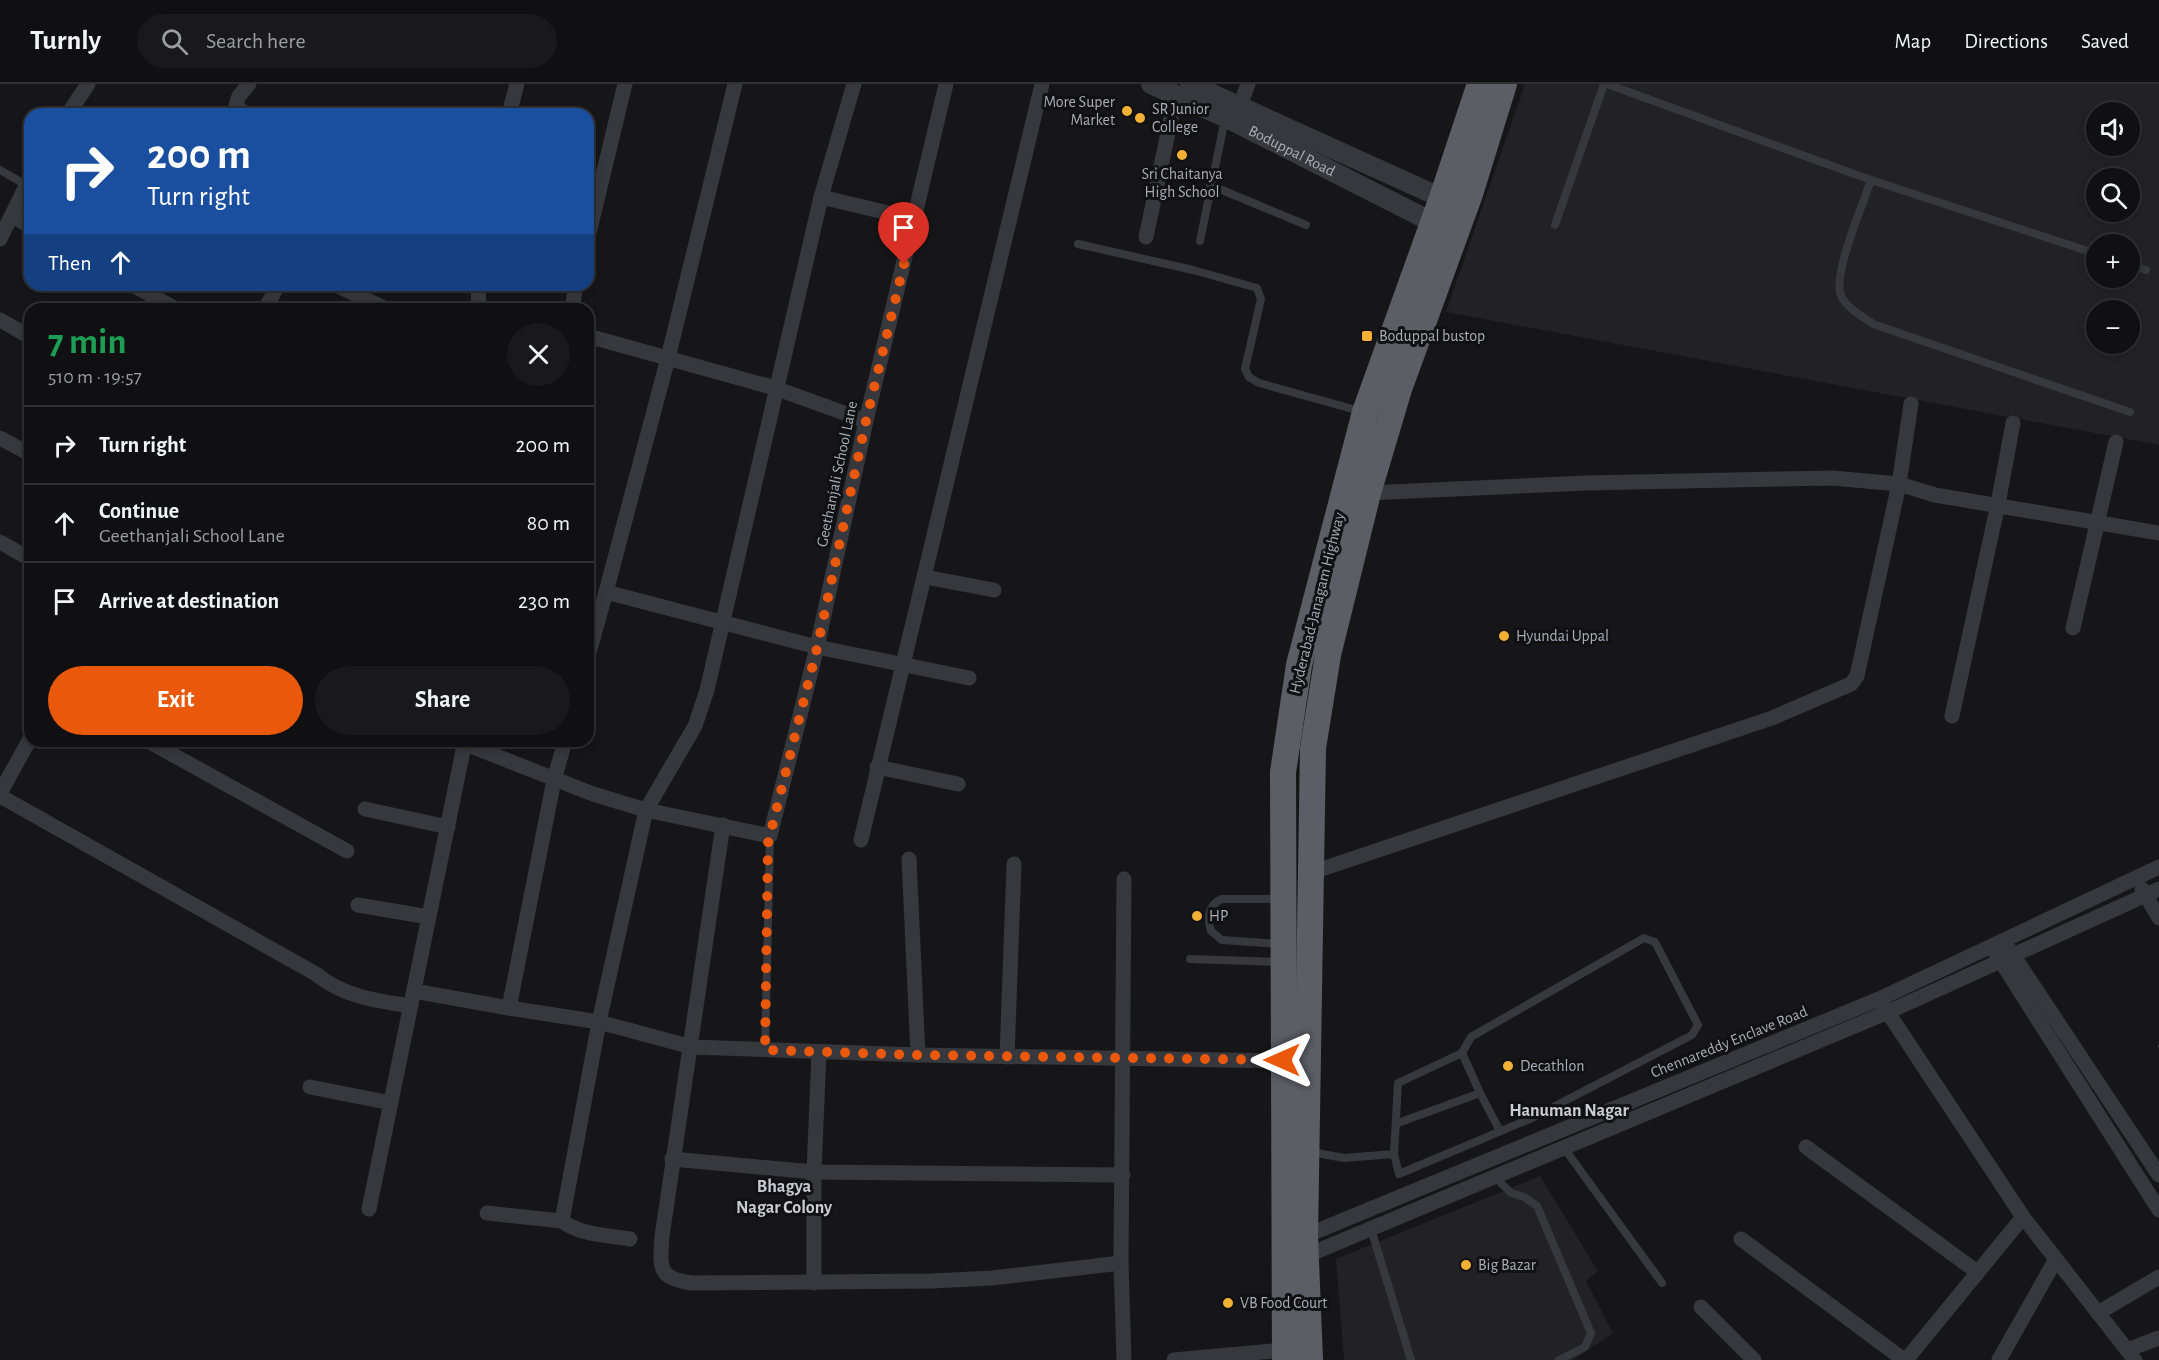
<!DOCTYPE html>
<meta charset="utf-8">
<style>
body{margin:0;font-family:"Alegreya Sans",sans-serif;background:#19191b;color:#f1f3f6;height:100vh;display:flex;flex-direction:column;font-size:22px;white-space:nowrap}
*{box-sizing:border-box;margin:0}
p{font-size:20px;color:#9c9d9f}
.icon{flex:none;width:33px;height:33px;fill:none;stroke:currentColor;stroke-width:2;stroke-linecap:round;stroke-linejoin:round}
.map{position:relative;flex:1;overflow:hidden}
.side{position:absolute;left:24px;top:219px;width:570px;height:444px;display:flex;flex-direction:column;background:#101012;border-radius:18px;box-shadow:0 3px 9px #0003,0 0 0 2px #303032}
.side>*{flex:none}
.banner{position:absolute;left:24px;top:24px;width:570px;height:183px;border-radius:18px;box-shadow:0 3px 9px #0003,0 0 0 2px #303032;background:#1a4fa0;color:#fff;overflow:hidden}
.fabs{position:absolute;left:2086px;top:18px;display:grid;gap:12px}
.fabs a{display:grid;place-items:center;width:54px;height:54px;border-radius:50%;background:#101012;box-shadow:0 3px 9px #0003,0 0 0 2px #303032;font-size:30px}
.pin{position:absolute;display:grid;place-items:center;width:51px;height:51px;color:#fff;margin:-62px -26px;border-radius:50% 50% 50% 0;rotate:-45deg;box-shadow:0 0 6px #0007}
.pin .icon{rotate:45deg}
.me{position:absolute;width:66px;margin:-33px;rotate:270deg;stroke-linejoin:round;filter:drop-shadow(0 0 4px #0008)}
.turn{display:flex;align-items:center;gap:21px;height:126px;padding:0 24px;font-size:27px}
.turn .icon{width:78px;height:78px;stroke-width:2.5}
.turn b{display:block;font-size:42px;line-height:51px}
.then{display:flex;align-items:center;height:57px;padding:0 24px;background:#0003;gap:12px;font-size:22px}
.round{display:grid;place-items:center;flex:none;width:63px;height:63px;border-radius:32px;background:#19191b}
.overview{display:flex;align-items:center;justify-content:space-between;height:102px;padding:0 24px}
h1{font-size:36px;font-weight:600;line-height:45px;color:#1e9e55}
.button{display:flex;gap:12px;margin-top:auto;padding:12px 24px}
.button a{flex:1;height:69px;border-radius:36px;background:#ea580c;color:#fff;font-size:24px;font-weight:600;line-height:69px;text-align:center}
.button a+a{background:#19191b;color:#f1f3f6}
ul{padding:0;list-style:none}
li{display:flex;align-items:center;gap:18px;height:78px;padding:0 24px;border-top:2px solid #303032}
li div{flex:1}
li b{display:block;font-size:22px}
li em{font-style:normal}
header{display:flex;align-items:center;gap:36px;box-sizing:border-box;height:84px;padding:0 30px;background:#101012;border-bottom:2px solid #303032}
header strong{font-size:28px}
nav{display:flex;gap:33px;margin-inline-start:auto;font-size:21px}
.search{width:420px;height:54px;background:#19191b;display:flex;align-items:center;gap:15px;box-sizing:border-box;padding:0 21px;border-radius:33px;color:#9c9d9f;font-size:22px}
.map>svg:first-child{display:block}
.built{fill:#222225;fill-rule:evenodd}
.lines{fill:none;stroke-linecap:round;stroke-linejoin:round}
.path{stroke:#3d3f44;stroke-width:3;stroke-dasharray:3 4.5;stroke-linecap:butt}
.service{stroke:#37383d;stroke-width:8}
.minor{stroke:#37383d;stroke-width:15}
.tertiary{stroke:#37383d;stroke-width:20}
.trunk{stroke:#5b5e65;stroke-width:26}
.route{stroke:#ea580c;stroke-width:10;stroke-dasharray:0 18}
.poi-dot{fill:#f2b134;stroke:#111113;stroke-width:2}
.labels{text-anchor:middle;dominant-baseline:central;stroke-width:6;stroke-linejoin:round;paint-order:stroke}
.poi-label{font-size:16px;fill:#a8adb8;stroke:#111113;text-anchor:start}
.street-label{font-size:16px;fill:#a8adb8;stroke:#111113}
.neighbourhood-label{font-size:18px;font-weight:bold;fill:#c9ccd4;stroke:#111113}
</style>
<header>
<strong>Turnly</strong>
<div class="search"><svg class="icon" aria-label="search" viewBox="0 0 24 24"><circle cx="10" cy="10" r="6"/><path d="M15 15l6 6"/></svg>Search here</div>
<nav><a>Map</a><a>Directions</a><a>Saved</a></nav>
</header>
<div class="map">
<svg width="2159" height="1276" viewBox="0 0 2159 1276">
<rect width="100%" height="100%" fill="#161618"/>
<g class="built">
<path d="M 1525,0 L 2159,0 L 2159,361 L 1446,228 ZM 2097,28 L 2130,28 L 2130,62 L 2097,62 ZM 2097,94 L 2130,94 L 2130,128 L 2097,128 ZM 2097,160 L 2130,160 L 2130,194 L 2097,194 ZM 2097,226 L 2130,226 L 2130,260 L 2097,260 Z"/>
<polygon points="1540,1092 1598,1187 1586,1197 1613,1249 1573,1276 1344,1276 1336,1175"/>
</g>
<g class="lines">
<polyline class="path" points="2158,962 2159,962"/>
<g class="service">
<polyline points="1607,0 1871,96 2097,170"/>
<polyline points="0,86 26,101"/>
<path d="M 1871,96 C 1863,120 1835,185 1840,208 C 1842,221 1862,232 1873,240 L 2130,328"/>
<polyline points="1210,101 1306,141"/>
<polyline points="1555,141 1604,0"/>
<polyline points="1200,157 1225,35"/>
<polyline points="1078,160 1193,186 1257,204 1261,215 1245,285 1249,293 1259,299 1360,327"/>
<polyline points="2130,181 2146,186"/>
<path d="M 1281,815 L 1221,815 C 1208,822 1207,834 1211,847 L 1222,856 L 1281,860"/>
<polyline points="1190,875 1279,878"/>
<polyline points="765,966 770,752"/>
<polyline points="1480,1009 1500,1047"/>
<polyline points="1398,1039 1480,1009 1462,969"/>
<polyline points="1564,1064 1662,1199"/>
<polyline points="1311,1068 1344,1074 1394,1070 1399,1090 1532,1034 1692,951 1698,941 1655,858 1644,854 1471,953 1462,969 1398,999 1394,1070"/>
<polyline points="1495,1093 1511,1109 1524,1113 1537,1122 1591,1249 1585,1263 1559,1276"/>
<polyline points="1371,1145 1411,1276"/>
</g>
<g class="minor">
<polyline points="1240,22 1248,0"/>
<polyline points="68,30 88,0"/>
<polyline points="248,30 241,27 236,21 239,12 249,0"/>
<polyline points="509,30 517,0"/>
<polyline points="821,113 914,135"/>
<polyline points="12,132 30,142"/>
<polyline points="588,153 625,0"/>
<polyline points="1146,153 1176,11"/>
<polyline points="0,155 30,94"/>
<polyline points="133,201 176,225"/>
<polyline points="336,201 386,225"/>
<polyline points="478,201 479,225"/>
<polyline points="265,225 278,201"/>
<polyline points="572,225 576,201"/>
<polyline points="0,236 30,253"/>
<polyline points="588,252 775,304 866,337"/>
<polyline points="0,354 30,370"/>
<polyline points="1368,409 1586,399 1832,394 1899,400 1935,411 2159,449"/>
<polyline points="0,458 30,475"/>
<polyline points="925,493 994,506"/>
<polyline points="606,508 668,274 735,0"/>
<polyline points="2073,544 2116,358"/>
<polyline points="588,572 606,508 817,563 969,594"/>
<polyline points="1952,632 1998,420 2013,339"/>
<polyline points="148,657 347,767"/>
<polyline points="354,657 360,657"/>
<polyline points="458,657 593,710 646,726 770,752 817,563 866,337 946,0"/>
<polyline points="565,657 554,696 509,924 599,938 692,963 918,971 1282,977"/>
<polyline points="877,683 958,700"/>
<polyline points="0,709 30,655"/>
<path d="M 0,712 L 316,890 C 344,913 377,917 411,922"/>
<polyline points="365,725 448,743"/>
<path d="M 723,741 L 662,1152 C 660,1183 657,1194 691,1199 L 932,1197 L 992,1194 L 1121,1179"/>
<polyline points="861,756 1042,0"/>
<polyline points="909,775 918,971"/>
<polyline points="1310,789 1772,634 1851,600 1857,592 1899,400 1911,320"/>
<polyline points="2142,805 2159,834"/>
<polyline points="358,821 429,833"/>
<polyline points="2007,862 2159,1091"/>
<polyline points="1995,868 2159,1126"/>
<polyline points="414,907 509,924"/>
<polyline points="1883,921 2023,1133 2135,1276"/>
<polyline points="1007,973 1014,780"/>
<polyline points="310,1003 391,1019"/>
<polyline points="1806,1063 1976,1187"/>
<polyline points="672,1075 814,1088 1123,1091"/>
<polyline points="369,1125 465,657"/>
<polyline points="487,1129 562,1137"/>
<polyline points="1305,1152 1879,915 2159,783"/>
<path d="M 630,1155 C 608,1151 580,1151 562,1137 L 599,938 L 646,726 L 695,642 L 707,606 L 821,113 L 854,0"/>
<polyline points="1741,1155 1904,1276"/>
<polyline points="1308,1171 1888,928 2159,805"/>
<polyline points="814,1199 814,1088 819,968"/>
<polyline points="1701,1223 1754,1276"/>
<polyline points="2098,1229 2159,1193"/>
<polyline points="2127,1266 2159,1254"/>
<polyline points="1124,1276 1121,1179 1124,795"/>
<polyline points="1174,1276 1284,1266"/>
<polyline points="1906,1276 2023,1133"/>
<polyline points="1999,1276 2056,1175"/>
</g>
<g class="tertiary">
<path id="s1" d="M 1151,0 L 1225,33 L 1432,138"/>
<polyline points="1190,0 1442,114"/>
</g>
<g class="trunk">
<polyline points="1285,1276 1283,688 1299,581 1365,328 1442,114 1480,0"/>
<polyline points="1310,1276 1305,1152 1313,664 1328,571 1368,409 1399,305 1470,110 1504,0"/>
</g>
</g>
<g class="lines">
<polyline class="route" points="904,180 866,337 817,564 768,759 765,966 918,971 1282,976"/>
</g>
<g class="poi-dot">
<circle cx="1127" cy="27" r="6"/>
<circle cx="1140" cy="34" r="6"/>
<circle cx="1182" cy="71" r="6"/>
<rect x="1361" y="246" width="12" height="12" rx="3"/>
<circle cx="1504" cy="552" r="6"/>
<circle cx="1197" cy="832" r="6"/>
<circle cx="1508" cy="982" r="6"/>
<circle cx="1466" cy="1181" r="6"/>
<circle cx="1228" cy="1219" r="6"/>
</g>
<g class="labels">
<g class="poi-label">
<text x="1115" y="18" text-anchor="end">More Super<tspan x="1115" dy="18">Market</tspan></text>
<text x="1152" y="25">SR Junior<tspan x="1152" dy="18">College</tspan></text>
<text x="1182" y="90" text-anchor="middle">Sri Chaitanya<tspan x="1182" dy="18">High School</tspan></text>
<text x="1379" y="252">Boduppal bustop</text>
<text x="1516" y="552">Hyundai Uppal</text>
<text x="1209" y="832">HP</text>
<text x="1520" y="982">Decathlon</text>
<text x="1478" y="1181">Big Bazar</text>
<text x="1240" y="1219">VB Food Court</text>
</g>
<g class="street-label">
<text stroke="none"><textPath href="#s1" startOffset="156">Boduppal Road</textPath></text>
<text transform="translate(837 390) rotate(-78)">Geethanjali School Lane</text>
<text transform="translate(1317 519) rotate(-76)">Hyderabad-Janagam Highway</text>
<text transform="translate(1729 958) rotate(-22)">Chennareddy Enclave Road</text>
</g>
<g class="neighbourhood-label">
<text x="1569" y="1027">Hanuman Nagar</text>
<text x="784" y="1103">Bhagya<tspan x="784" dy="21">Nagar Colony</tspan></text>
</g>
</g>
</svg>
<div class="fabs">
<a><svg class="icon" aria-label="sound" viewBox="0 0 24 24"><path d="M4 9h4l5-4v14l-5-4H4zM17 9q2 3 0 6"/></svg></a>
<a><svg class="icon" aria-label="search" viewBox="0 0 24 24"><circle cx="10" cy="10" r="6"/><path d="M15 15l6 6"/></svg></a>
<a>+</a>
<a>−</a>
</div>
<div class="pin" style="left:904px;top:180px;background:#d93025"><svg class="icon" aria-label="arrive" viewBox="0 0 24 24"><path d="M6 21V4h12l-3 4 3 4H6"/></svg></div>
<svg class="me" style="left:1282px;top:976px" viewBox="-20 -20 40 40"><path d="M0-17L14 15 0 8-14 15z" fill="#ea580c" stroke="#fff" stroke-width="4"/></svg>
<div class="banner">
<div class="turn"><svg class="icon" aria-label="right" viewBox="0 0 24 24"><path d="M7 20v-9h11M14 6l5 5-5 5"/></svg><div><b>200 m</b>Turn right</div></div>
<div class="then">Then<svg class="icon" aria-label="ahead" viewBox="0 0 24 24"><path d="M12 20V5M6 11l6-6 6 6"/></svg></div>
</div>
<section class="side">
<div class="overview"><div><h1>7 min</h1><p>510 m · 19:57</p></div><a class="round"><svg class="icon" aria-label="close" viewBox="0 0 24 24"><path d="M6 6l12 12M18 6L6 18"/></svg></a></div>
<ul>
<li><svg class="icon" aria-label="right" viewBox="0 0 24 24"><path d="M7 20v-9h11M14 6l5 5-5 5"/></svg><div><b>Turn right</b></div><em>200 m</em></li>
<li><svg class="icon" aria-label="ahead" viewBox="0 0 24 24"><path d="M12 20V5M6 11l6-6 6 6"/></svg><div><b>Continue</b><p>Geethanjali School Lane</p></div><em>80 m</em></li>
<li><svg class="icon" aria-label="arrive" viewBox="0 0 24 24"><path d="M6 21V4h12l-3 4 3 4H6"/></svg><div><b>Arrive at destination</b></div><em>230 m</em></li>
</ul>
<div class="button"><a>Exit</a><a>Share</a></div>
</section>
</div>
